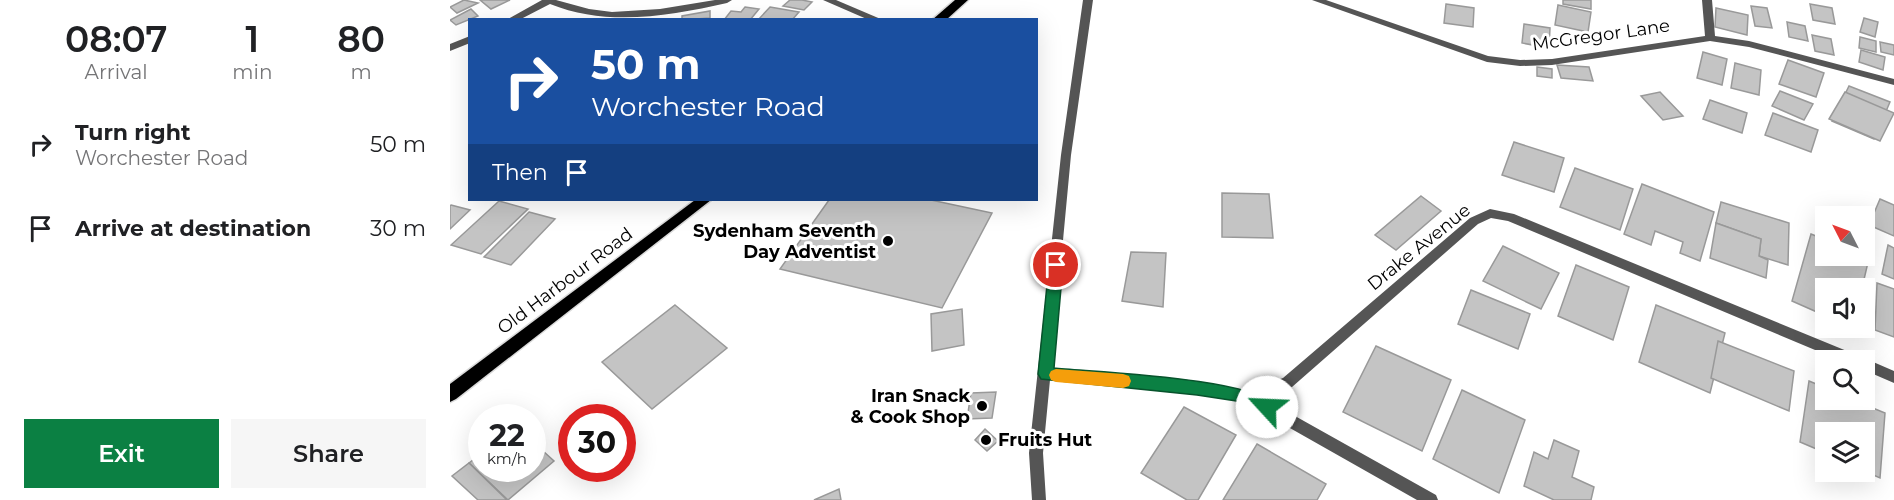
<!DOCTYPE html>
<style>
body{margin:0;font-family:Montserrat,sans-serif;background:#f6f6f6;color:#202124;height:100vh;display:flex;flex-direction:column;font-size:22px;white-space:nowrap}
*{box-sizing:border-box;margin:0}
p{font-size:20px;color:#757577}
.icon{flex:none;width:33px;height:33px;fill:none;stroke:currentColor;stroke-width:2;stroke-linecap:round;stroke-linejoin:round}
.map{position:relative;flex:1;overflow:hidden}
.sheet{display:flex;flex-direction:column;background:#fff;width:450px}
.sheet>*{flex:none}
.top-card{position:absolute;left:18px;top:18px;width:570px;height:183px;border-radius:0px;box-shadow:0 6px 24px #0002;background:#1a4fa0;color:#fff;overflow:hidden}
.needle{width:39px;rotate:312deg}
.controls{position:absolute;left:1365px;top:206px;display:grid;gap:12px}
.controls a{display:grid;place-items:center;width:60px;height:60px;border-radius:0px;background:#fff;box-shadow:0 6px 24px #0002;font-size:30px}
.speed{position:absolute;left:18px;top:404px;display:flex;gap:12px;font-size:30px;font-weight:700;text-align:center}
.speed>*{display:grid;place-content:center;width:78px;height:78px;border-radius:50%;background:#fff;box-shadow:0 6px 24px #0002;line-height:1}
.speed small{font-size:15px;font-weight:400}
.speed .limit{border:9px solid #d22;background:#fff;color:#111}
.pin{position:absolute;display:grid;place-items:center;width:51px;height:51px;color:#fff;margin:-26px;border:3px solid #fff;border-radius:50%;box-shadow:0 2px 6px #0007}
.me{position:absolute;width:66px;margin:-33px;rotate:295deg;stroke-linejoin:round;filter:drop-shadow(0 0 4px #0008)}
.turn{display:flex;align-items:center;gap:21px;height:126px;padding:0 24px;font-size:27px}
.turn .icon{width:78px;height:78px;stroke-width:2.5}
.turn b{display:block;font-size:42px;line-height:51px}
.then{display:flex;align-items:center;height:57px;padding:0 24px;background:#0003;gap:12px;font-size:22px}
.eta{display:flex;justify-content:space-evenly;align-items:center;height:102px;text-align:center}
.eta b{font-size:36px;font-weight:600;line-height:42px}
.action{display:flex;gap:12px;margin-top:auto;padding:12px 24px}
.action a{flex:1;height:69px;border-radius:0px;background:#0b8043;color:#fff;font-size:24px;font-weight:600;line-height:69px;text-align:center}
.action a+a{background:#f6f6f6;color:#202124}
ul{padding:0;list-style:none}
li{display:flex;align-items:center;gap:18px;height:84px;padding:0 24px}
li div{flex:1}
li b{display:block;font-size:22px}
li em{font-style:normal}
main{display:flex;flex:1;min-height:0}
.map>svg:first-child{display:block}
.building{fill:#c4c4c4;stroke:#999;stroke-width:1.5}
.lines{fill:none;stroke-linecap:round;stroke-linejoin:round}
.primary-casing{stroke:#dbdbdb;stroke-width:3}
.street{fill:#555;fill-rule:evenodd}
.primary{fill:#000;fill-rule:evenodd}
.route{fill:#0b8043;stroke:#07532c;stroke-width:1.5}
.slow{fill:#f59e0b}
.poi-dot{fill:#000;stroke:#fff;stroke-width:2}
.labels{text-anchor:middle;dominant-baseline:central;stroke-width:6;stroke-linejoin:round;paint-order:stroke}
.street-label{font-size:18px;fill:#000;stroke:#fff}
.poi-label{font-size:18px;font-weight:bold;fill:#000;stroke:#fff;text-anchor:end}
</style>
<main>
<section class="sheet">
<div class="eta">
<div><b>08:07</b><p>Arrival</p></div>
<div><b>1</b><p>min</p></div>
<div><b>80</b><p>m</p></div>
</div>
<ul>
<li><svg class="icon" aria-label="right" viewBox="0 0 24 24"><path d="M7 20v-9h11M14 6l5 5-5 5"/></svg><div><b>Turn right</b><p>Worchester Road</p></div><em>50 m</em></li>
<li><svg class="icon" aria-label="arrive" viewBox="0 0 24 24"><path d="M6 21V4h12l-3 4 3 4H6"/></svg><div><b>Arrive at destination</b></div><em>30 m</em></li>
</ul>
<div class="action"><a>Exit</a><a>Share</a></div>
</section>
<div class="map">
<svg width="1444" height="500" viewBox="0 0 1444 500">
<rect width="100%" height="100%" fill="#fff"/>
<g class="building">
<polygon points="14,0 28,3 7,13 0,7"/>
<polygon points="30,0 60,0 41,9"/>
<polygon points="340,0 352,0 362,2 354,10 333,6"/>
<polygon points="1113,0 1141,0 1141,9 1113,4"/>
<polygon points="996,4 1024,8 1023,27 994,23"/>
<polygon points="1360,4 1382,8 1385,24 1363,20"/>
<polygon points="1108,5 1141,12 1138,32 1105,25"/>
<polygon points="1301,6 1317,8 1322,28 1305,26"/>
<polygon points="295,7 309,9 300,20 274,20 281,11 291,12"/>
<polygon points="320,7 349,12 342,20 308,20"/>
<polygon points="1266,8 1298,15 1297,35 1265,27"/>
<polygon points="21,9 28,16 6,25 0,20"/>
<polygon points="260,11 260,18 232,20 232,16"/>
<polygon points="1414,18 1428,22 1425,37 1410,32"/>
<polygon points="1337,22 1355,26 1358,41 1339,37"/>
<polygon points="1074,24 1100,28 1099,48 1072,43"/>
<polygon points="1362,35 1381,39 1384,55 1365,51"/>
<polygon points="1410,37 1426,41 1426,52 1409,48"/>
<polygon points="1430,42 1444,45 1444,55 1431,52"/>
<polygon points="1411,50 1435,57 1433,70 1409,62"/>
<polygon points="1253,52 1277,59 1272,85 1247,78"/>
<polygon points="1338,60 1374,73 1366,97 1329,84"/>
<polygon points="1285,63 1311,70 1309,95 1281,88"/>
<polygon points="1107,65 1139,67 1143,81 1111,78"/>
<polygon points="1087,67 1102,69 1102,78 1087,76"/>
<polygon points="1399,86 1440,102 1424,139 1382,121"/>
<polygon points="1330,91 1363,104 1354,120 1322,106"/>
<polygon points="1210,92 1233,116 1213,120 1191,96"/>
<polygon points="1395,92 1444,113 1430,141 1379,119"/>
<polygon points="1260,100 1297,113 1292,133 1253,119"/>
<polygon points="1323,113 1368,130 1361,152 1315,135"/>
<polygon points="1064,142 1114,158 1104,192 1052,175"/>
<polygon points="1125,168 1183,189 1170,230 1110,207"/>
<polygon points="1192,184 1264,212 1250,261 1230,253 1233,242 1205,231 1201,245 1174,234"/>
<polygon points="772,193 819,194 823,238 772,237"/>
<polygon points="971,196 991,211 946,250 925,235"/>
<polygon points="1430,199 1444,205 1444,236 1419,225"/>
<polygon points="379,200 481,200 542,213 492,308 330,269"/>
<polygon points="49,201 78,209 31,254 1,245"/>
<polygon points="1271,202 1339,223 1338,265 1309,256 1311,239 1266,223"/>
<polygon points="1,205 20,210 0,229 0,206"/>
<polygon points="79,212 105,219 61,265 34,257"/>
<polygon points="1266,223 1311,239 1309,256 1318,260 1316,278 1260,258"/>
<polygon points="1361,234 1376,240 1376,255 1410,255 1419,258 1412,288 1376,288 1376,316 1342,301"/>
<polygon points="1438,245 1444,248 1444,279 1432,274"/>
<polygon points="1053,246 1109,273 1091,309 1033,281"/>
<polygon points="681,252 716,253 713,307 672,301"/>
<polygon points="1126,265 1179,287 1163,340 1108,316"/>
<polygon points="1427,283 1444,289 1444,337 1425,330"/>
<polygon points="1021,290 1080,314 1068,349 1008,324"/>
<polygon points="225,305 277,348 202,409 152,362"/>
<polygon points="1206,305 1275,333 1260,393 1189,362"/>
<polygon points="512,309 514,345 482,351 481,314"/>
<polygon points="1268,341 1344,371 1339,411 1261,378"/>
<polygon points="926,346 1001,380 972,451 893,412"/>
<polygon points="1359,381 1376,388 1376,399 1401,399 1435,413 1430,478 1414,471 1414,432 1376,432 1376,453 1350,442"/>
<polygon points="1012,390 1075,420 1049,493 983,459"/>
<polygon points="546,392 542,418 517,419 521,393"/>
<polygon points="734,407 786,435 748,500 737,500 691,473"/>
<polygon points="535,429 548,441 537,451 525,440"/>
<polygon points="1104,440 1129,451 1122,477 1144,487 1141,500 1104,500 1074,486 1084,452 1098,459"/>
<polygon points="82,441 104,461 58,500 19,463 32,453 32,468 82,468"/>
<polygon points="807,444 876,484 867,500 773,500"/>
<polygon points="19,463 57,500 28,500 2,476"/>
<polygon points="389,489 391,500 364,500"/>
</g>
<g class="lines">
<defs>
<g id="primary">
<polygon points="505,0 518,0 496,20 482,20"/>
<polygon points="245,200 261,200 6,399 0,402 0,384"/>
</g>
</defs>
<use href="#primary" class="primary-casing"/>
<g class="street">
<path d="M 92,0 L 106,0 L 139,9 L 162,12 L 210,9 L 265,0 L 282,0 L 277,3 C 219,16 157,27 100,4 L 69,20 L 56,20 Z"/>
<polygon points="373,0 386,0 433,20 419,20"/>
<polygon points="633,0 643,0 621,155 601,368 747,382 796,390 833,378 1020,218 1040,209 1064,214 1409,356 1410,359 1414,358 1444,371 1444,383 1414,370 1414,360 1389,360 1058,221 1041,218 1028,224 842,387 811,397 986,495 988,500 967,500 794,402 747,394 600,380 593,453 596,500 582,500 579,453 611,155"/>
<polygon points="862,0 876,0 1038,56 1070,60 1102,59 1255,36 1252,0 1262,0 1265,36 1299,41 1444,79 1444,85 1299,47 1260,41 1102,65 1070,66 1037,62"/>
<polygon points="20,36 20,43 0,51 0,44"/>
</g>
<use href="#primary" class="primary"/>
</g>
<path class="route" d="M 606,259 L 613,265 L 604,368 C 640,372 811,378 824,407 L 822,412 L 817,415 L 793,402 L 747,395 L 591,379 L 588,374 L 599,265 Z"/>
<polygon class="slow" points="606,369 673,374 679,376 681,381 679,386 673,388 606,382 601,380 599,375 601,371"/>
<g class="poi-dot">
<circle cx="438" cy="241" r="6"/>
<circle cx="532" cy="406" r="6"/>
<circle cx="536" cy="440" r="6"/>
</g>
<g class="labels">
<g class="street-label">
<text transform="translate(1151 35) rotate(-8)">McGregor Lane</text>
<text transform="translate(969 247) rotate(-39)">Drake Avenue</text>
<text transform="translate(115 281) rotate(-37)">Old Harbour Road</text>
</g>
<g class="poi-label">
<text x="426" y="231">Sydenham Seventh<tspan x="426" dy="21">Day Adventist</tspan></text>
<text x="520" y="396">Iran Snack<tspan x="520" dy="21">&amp; Cook Shop</tspan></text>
<text x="548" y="440" text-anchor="start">Fruits Hut</text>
</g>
</g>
</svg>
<div class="controls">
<a><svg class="needle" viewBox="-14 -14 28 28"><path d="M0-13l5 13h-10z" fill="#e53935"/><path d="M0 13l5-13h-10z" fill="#757577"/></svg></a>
<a><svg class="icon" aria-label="sound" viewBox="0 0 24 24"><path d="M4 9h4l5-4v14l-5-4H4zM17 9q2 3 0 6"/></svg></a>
<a><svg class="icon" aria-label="search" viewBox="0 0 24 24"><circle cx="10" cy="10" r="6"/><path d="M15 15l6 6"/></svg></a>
<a><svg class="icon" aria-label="layers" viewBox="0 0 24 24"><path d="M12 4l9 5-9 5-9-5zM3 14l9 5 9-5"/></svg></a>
</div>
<div class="speed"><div>22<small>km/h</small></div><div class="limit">30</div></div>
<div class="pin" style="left:606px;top:265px;background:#d93025"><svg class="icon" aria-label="arrive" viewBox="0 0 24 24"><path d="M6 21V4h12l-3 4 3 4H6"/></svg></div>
<svg class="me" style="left:817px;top:407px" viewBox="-20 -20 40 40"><circle r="19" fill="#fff"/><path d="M0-13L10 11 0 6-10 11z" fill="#0b8043"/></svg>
<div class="top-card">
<div class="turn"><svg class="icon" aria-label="right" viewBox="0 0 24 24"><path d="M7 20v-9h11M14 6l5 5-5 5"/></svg><div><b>50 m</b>Worchester Road</div></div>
<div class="then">Then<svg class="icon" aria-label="arrive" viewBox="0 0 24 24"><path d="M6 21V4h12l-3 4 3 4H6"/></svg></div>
</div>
</div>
</main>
